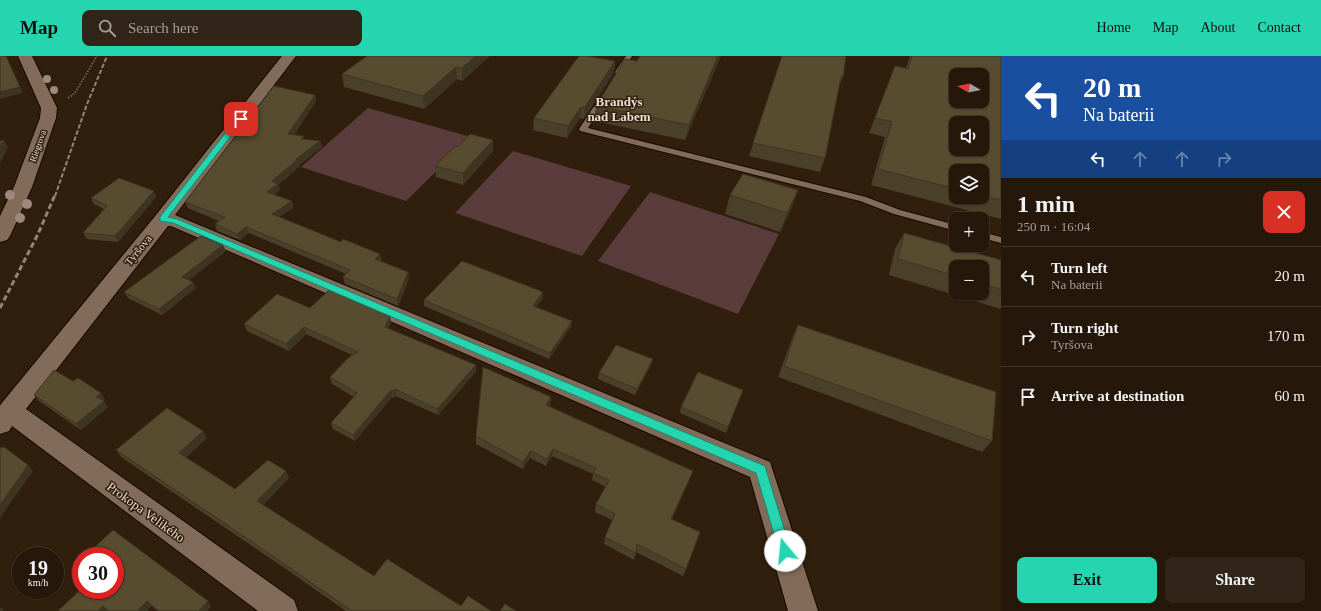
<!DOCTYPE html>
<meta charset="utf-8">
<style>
body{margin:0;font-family:Georgia,serif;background:#312418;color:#f1f3f6;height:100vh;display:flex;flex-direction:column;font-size:15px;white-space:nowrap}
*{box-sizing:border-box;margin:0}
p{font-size:13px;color:#a39f9c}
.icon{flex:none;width:22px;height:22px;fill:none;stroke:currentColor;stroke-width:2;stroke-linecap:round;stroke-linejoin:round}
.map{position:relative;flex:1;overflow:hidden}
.side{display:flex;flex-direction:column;background:#25170a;width:320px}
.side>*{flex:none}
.hud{background:#1a4fa0;color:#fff;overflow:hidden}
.needle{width:26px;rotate:279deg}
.buttons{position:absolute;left:949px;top:12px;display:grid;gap:8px}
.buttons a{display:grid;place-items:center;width:40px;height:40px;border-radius:8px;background:#25170a;box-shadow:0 1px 3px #0004,0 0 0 1px #42362b;font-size:20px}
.speed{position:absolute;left:12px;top:491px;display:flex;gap:8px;font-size:20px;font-weight:700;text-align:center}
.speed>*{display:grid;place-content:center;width:52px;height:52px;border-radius:50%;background:#25170a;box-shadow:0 1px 3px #0004,0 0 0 1px #42362b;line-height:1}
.speed small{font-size:10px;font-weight:400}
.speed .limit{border:6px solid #d22;background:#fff;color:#111}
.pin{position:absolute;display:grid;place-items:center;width:34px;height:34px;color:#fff;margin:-17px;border-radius:8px;box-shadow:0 2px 6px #0006}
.me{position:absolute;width:44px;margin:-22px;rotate:343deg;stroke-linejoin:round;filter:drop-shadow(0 0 3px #0008)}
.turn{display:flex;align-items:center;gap:14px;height:84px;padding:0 16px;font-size:18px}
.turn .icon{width:52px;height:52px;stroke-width:2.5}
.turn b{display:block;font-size:28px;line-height:34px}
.lanes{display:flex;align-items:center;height:38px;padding:0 16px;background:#0003;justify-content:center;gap:20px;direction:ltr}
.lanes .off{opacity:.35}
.round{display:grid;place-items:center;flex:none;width:42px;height:42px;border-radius:8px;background:#312418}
.headline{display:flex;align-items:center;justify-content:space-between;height:68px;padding:0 16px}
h1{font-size:24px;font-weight:800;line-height:30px}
.action{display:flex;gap:8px;margin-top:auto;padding:8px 16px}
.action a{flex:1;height:46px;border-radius:8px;background:#24d5af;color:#111;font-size:16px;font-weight:800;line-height:46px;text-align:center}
.action a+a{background:#312418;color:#f1f3f6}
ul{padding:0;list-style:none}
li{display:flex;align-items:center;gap:12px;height:60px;padding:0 16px;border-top:1px solid #42362b}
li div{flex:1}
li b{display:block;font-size:15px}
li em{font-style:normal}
header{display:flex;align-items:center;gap:24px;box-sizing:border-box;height:56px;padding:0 20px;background:#24d5af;color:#111}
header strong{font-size:19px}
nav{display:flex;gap:22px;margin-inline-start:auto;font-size:14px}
.search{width:280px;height:36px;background:#312418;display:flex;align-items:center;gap:10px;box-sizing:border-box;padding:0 14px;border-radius:8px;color:#a39f9c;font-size:15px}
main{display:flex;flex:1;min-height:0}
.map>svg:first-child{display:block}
.green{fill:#5a3c3c}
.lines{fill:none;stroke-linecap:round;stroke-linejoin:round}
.lane-casing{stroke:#180800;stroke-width:2}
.street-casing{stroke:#180800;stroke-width:2}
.path{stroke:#706050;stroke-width:2;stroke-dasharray:1.5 1.5;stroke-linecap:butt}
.lane{fill:#826c59;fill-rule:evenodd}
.street{fill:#826c59;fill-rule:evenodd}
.rail-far1{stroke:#938476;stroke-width:2;stroke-dasharray:4.5 2;stroke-linecap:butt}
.rail{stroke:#938476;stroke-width:3;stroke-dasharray:5.5 3;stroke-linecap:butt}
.tree{fill:#9d877e}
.wall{fill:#4b4029;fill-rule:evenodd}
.shaded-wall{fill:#3d3422}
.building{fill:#574b30;stroke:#3d3422;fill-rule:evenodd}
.route{fill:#24d5af;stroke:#178a72}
.labels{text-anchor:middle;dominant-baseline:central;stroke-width:3;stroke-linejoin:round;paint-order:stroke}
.far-street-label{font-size:9px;fill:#ebdfd4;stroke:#311f0d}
.street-label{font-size:11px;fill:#ebdfd4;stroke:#311f0d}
.far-district-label{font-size:13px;font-weight:bold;fill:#ebdfd4;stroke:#311f0d}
.near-street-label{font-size:13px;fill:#ebdfd4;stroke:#311f0d}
</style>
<header>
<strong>Map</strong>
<div class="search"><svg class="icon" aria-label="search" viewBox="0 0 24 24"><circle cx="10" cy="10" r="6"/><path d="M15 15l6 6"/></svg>Search here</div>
<nav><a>Home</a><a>Map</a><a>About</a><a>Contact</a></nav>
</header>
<main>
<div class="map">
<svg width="1001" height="555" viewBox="0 0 1001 555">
<rect width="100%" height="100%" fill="#311f0d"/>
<g class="green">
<polygon points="368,52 471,81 406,145 301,111"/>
<polygon points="513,95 631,130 582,200 455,157"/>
<polygon points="650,136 779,178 738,258 598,205"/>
</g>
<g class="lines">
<defs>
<g id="lane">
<polygon points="626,0 632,0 622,18 616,18 615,16"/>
<polygon points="600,41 603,41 607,43 588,72 866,141 900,154 956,169 956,175 894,158 860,145 580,75 579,73"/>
<polygon points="982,176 1001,181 1001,187 982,182"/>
</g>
<g id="street">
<polygon points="18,0 32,0 57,52 56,62 32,131 10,180 7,184 0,186 0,160 14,131 40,62 41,52"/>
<polygon points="282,0 296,0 175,159 770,406 818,555 788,555 750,421 171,170 168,170 26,353 294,544 298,555 258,555 12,370 9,375 0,378 0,350 1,348 156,159"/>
</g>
</defs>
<use href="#lane" class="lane-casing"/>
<use href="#street" class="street-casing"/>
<polyline class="path" points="68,42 75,37 97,0"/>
<use href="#lane" class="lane"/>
<use href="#street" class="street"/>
<polyline class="rail-far1" points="55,140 87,48 107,0"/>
<polyline class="rail" points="0,252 38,178 55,139"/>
</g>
<g class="tree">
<circle cx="47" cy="23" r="4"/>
<circle cx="54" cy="34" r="4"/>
<circle cx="10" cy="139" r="5"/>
<circle cx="27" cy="148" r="5"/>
<circle cx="20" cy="162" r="5"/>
</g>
<g class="wall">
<polygon points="490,0 462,25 457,23 424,53 344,31 342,18"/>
<polygon points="640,0 721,0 685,84 594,65 596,50 637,5"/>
<polygon points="782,0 843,21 839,30 825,102 820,116 749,100"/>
<path d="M 910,0 L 1001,0 L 1001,163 L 871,129 L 885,81 L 869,77 L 895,10 L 906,12 ZM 956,115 L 982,115 L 982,141 L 956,141 Z"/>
<polygon points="615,5 614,16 584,63 580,62 567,82 533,74 534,62"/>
<polygon points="315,39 316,45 294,79 304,83 320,85 322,91 299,109 300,110 278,129 280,134 274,139 292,145 293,152 279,161 341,186 380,198 382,205 381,205 408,216 409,223 398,250 345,228 343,221 346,218 249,177 240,184 217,175 215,168 219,165 188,152 185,146"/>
<polygon points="493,84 493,95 463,129 436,121 435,110 458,91"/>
<polygon points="798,134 791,153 780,176 725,158 730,139"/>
<polygon points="156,141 118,186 87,183 83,177 104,153 94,148 91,142"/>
<path d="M 904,177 L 1001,204 L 1001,253 L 889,219 L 895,193 ZM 956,211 L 982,211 L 982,237 L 956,237 Z"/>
<polygon points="226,195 189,224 196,232 162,259 128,242 124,236"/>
<polygon points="543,242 536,251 572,265 571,271 549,303 424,250 424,244"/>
<polygon points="310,252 391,267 388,272 476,316 438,359 396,340 394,342 392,341 355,385 333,373 331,367 354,341 332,328 330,321 352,299 306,278 289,295 247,275 244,268"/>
<polygon points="798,269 992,385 982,396 778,321 793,280"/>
<polygon points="651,309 635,339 598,323 599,317"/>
<polygon points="743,334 726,377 680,357 681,351"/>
<polygon points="34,339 105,343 103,345 108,351 81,374 39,345"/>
<polygon points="551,341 550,349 549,351 693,415 672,463 686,513 683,520 636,496 634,504 604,488 605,481 612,464 595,456 596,448 606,431 592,424 593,418 552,400 546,410 530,402 523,413 476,388 476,380"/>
<polygon points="203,375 207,382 186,401 235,433 286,415 289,422 263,449 374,520 461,550 491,555 346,555 286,513 121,401 116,394"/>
<polygon points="81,533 211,550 207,555 158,555 151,550 147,555 108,555"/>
</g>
<g class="shaded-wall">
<polygon points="6,0 23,37 0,43 0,36"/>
<polygon points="476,0 490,0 462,25 462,12"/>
<polygon points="718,0 721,0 685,84 689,69"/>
<polygon points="615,5 614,16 584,63 585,51"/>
<polygon points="456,11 457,23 424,53 423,40"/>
<polygon points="315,39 316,45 290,85 288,78"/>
<polygon points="581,51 580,62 567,82 568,70"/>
<polygon points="4,84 8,91 0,107 0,91"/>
<polygon points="493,84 493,95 463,129 463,117"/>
<polygon points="320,85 322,91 299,109 300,110 278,129 280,134 269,143 267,136 272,125 296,103"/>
<polygon points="798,134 791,153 780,176 787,157"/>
<polygon points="154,135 156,141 118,186 115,180"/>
<polygon points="292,145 293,152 274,164 272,158"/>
<polygon points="246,171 249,177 240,184 237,178"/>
<polygon points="223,189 226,195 185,227 182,221"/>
<polygon points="380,198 382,205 376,210 375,203"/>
<polygon points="408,216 409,223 398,250 397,243"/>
<polygon points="193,226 196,232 162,259 159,253"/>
<polygon points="543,236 543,242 533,256 533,250"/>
<polygon points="390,260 391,267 386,278 385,271"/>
<polygon points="572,265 571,271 549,303 550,297"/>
<polygon points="304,271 306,278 289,295 286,288"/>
<polygon points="653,303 651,309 635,339 637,333"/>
<polygon points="476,309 476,316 438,359 437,353"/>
<polygon points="395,333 396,340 394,342 393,335"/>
<polygon points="391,334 392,341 355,385 353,379"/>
<polygon points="101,337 105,343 100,346 96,341"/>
<polygon points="551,341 550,349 545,357 546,349"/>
<polygon points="104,345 108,351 81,374 76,368"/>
<polygon points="203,375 207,382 184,404 179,397"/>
<polygon points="553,393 552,400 546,410 547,403"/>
<polygon points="531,395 530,402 523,413 523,406"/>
<polygon points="28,409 33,415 0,462 0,449"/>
<polygon points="286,415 289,422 260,452 257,445"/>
<polygon points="693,415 690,423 669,470 671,463"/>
<polygon points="147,545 151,550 147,555 137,555"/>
<polygon points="208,545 211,550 207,555 199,555"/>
<polygon points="103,550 108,555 98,555"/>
<polygon points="0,551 4,554 3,555 0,555"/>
</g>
<g class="building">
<polygon points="0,0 6,0 20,31 0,36"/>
<polygon points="367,0 476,0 462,12 456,11 423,40 342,18"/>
<polygon points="579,0 587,0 615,5 585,51 581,51 568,70 534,62"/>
<polygon points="640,0 718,0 689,69 596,50 625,3 637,5"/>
<polygon points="782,0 846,0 843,21 841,21 825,102 753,87"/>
<path d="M 912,0 L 1001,0 L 1001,144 L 982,140 L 982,115 L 956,115 L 956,133 L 878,113 L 892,66 L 875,62 L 895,10 L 908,13 ZM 956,19 L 982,19 L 982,45 L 956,45 ZM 956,67 L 982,67 L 982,93 L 956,93 Z"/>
<polygon points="274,30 315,39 288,78 304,80 301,83 320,85 296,103 298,103 272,125 278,128 267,136 292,145 272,158 341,186 343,183 380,198 375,203 408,216 397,243 343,221 350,214 246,171 237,178 215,168 225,161 185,146"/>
<polygon points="470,78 493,84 463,117 435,110 455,90 458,91"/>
<polygon points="4,84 0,91 0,85"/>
<polygon points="743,118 798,134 787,157 730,139"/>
<polygon points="119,122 154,135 115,180 83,177 107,150 91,142"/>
<polygon points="904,177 1001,204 1001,233 982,228 982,211 956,211 956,220 898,203"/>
<polygon points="201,180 223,189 182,221 193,226 159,253 124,236"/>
<polygon points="462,205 543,236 533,250 572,265 550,297 424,244"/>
<polygon points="329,234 390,260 385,271 476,309 437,353 395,333 393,335 391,334 353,379 331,367 357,337 330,321 349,301 358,296 304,271 286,288 244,268 277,238 310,252"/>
<polygon points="798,269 996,336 992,385 784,310"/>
<polygon points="616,289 653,303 637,333 599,317"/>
<polygon points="483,311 551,341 546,349 693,415 671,463 700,476 686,513 637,488 636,497 605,481 615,458 596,448 609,424 593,417 596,412 553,393 547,403 531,395 523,406 476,380"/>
<polygon points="54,314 73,325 78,322 101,337 96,341 104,345 76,368 34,339"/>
<polygon points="698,316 743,334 728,371 681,351"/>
<polygon points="167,352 203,375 179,397 235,433 268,404 286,415 257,445 374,520 387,503 461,550 468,540 491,555 352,555 283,507 116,394"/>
<polygon points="4,391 28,409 0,449 0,392"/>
<polygon points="113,474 208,545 199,555 159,555 147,545 137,555 109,555 103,550 98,555 58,555 81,533 81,534 115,534 115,500 85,500"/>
<polygon points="81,503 81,510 77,507"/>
<polygon points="505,548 516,555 500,555"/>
</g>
<polygon class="route" points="238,61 244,63 168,161 177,163 765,410 791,495 789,499 785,500 781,499 779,495 756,417 173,167 160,165 160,161"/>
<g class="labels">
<g class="far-street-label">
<text transform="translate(38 90) rotate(-70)">Riegrova</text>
</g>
<g class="street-label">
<text transform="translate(138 194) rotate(-51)">Tyršova</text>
</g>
<g class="far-district-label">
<text x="619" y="45">Brandýs<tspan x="619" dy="15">nad Labem</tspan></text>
</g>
<g class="near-street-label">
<text transform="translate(146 456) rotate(36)">Prokopa Velikého</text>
</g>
</g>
</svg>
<div class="buttons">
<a><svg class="needle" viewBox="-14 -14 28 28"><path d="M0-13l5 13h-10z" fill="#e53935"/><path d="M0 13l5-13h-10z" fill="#a39f9c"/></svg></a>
<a><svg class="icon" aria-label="sound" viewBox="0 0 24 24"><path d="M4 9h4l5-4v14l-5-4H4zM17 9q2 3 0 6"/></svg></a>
<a><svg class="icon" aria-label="layers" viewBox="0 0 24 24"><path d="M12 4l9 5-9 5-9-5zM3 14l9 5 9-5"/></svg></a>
<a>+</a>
<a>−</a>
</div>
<div class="speed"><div>19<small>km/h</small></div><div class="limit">30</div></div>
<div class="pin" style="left:241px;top:63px;background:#d93025"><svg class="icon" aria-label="arrive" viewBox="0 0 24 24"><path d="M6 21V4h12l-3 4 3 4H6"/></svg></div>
<svg class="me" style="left:785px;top:495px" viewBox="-20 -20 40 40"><circle r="19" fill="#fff"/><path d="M0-13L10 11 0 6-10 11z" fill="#24d5af"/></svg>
</div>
<section class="side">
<div class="hud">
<div class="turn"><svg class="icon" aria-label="left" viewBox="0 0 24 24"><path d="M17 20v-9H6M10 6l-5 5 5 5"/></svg><div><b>20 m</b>Na baterii</div></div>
<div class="lanes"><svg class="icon" aria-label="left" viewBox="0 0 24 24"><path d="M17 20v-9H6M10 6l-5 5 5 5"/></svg><svg class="icon off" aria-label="ahead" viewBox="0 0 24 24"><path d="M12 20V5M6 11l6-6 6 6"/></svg><svg class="icon off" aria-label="ahead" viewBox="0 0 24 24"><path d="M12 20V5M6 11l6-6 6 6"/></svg><svg class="icon off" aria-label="right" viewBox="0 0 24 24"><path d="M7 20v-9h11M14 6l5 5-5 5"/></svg></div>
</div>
<div class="headline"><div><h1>1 min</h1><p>250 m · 16:04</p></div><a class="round" style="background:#d93025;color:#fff"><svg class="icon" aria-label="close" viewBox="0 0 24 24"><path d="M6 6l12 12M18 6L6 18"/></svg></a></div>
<ul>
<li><svg class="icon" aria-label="left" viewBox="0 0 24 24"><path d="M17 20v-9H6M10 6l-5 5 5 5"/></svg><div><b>Turn left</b><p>Na baterii</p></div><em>20 m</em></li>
<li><svg class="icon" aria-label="right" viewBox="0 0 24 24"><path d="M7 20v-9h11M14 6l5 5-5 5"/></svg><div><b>Turn right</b><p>Tyršova</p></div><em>170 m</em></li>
<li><svg class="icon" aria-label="arrive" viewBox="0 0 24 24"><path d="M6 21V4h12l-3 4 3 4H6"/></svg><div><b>Arrive at destination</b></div><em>60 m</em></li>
</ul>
<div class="action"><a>Exit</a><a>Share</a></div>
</section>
</main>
